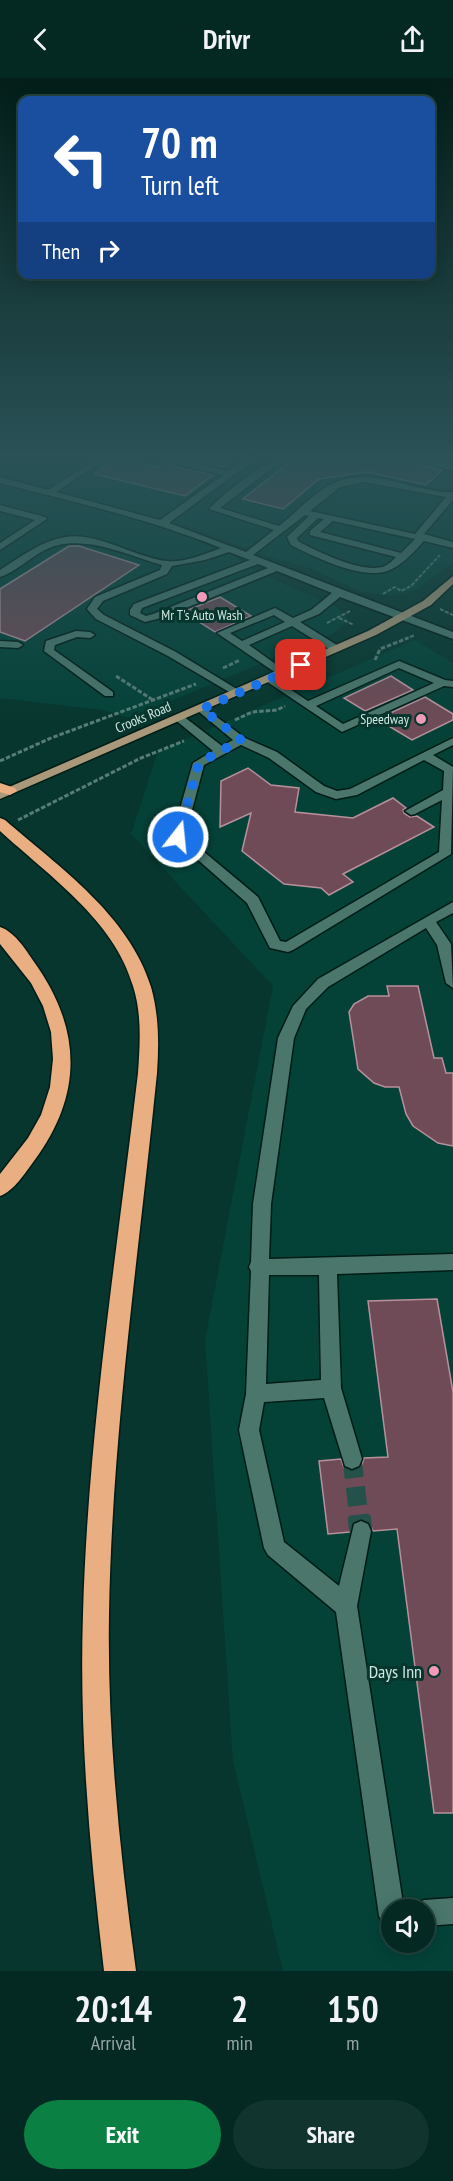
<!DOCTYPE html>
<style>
body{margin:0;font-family:"PT Sans Narrow",sans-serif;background:#12342f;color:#f1f3f6;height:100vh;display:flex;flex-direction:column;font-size:22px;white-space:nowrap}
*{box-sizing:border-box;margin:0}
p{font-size:20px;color:#97a6a5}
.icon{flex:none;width:33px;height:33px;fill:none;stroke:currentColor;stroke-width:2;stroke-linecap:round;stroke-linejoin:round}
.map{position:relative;height:1893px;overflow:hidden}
.panel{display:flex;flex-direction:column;background:#042822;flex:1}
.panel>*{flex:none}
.top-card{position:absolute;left:18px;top:18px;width:417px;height:183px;border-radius:12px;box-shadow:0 3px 15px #0003,0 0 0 2px #254440;background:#1a4fa0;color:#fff;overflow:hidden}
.buttons{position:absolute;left:381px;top:1821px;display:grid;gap:12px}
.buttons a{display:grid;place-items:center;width:54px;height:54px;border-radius:50%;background:#042822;box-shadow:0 3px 15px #0003,0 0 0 2px #254440;font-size:30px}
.pin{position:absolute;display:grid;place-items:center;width:51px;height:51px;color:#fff;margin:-26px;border-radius:12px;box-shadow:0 3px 9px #0006}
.me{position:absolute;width:66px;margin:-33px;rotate:16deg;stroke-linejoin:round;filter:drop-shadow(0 0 4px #0008)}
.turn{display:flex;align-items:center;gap:21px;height:126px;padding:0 24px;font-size:27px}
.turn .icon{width:78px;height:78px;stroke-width:2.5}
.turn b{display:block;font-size:42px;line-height:51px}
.then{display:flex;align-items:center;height:57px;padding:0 24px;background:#0003;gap:12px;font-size:22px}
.eta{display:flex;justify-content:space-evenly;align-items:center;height:102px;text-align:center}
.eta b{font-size:36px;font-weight:700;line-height:42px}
.primary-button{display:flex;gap:12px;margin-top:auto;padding:12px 24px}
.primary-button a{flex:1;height:69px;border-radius:36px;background:#0b8043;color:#fff;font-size:24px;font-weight:700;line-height:69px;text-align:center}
.primary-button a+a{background:#12342f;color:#f1f3f6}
header{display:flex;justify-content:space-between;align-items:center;height:78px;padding:0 24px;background:#042822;font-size:27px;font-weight:700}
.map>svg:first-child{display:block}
.built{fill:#044238;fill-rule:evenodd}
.building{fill:#6e4b56;stroke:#b8909c;stroke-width:1.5}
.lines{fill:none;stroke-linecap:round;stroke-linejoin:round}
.minor-tunnel-far1{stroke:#245149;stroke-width:19;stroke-dasharray:19 9;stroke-linecap:butt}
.minor-tunnel{stroke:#245149;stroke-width:23;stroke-dasharray:23 12;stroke-linecap:butt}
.minor-casing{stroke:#001c16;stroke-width:3}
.major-casing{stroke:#001c16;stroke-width:3}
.highway-casing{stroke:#001c16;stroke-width:3}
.path-far1{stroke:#577d76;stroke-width:2;stroke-dasharray:4 1.5;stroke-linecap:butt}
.path{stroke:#577d76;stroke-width:3;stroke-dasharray:4.5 2;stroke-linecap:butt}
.minor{fill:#4a766c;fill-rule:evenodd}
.major{fill:#a99879;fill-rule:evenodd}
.highway{fill:#e9ae82;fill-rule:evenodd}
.route{stroke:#1a73e8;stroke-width:10;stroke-dasharray:0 18}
.poi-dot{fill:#f09ab7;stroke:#06362e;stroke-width:2}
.labels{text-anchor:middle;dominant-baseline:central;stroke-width:6;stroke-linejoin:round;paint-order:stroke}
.far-poi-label{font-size:14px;fill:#d0e7e1;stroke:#06362e}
.far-street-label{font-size:14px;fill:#d0e7e1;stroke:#06362e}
.near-poi-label{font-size:18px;fill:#d0e7e1;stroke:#06362e;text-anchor:end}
</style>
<header><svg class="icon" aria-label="back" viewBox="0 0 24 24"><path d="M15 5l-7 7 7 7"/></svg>Drivr<svg class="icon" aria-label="share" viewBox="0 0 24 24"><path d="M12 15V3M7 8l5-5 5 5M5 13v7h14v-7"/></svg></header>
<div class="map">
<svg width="453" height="1893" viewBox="0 0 453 1893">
<rect width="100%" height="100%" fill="#06362e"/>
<g class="built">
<polygon points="0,379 453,379 453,485 416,512 392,518 361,514 311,490 276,481 184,447 174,454 232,477 270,500 337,529 349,542 332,556 130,640 103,632 0,620"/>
<path d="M 415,562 L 453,585 L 453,1893 L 283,1893 L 233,1683 L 205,1262 L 273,908 L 131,756 L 158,673 ZM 392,1832 L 424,1832 L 424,1864 L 392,1864 Z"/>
</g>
<g class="building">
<polygon points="175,379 238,379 223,389"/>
<polygon points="330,379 397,379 398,381 442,392 426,407 367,394 319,401 283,431 243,421 287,386 330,381"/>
<polygon points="118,380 159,390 160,385 213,397 185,418 94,396"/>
<polygon points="69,468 79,468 139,487 25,563 0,554 0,511"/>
<polygon points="220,519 251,538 215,554 183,534"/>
<polygon points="391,598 413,612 365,633 344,620"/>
<polygon points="425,619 453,636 453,642 412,662 377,641"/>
<polygon points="248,690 271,707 299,710 295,734 353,740 393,720 406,730 403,732 404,735 410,739 417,738 434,749 343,796 353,804 329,817 321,810 284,806 242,773 251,735 220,749 221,703"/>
<polygon points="387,908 418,908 434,980 442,980 446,995 453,995 453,1068 438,1065 413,1048 406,1036 399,1009 385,1009 374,1005 358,991 349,934 354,926 368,918 389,918"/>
<polygon points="437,1221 453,1314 453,1735 434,1735 397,1451 373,1453 369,1444 360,1441 352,1445 350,1454 328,1456 319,1383 341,1381 344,1390 353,1393 361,1389 364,1380 388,1379 368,1223"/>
</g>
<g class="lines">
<polyline class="minor-tunnel-far1" points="352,1381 359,1439"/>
<polyline class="minor-tunnel" points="359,1438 361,1453"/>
<defs>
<g id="minor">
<path d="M 99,379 L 108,379 L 56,414 L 160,442 L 223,397 L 154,381 L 153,379 L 166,379 L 229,393 L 249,379 L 258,379 L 169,445 L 246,474 L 274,452 L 209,431 C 224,415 270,377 291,379 L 268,393 L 220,430 L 279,448 C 297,434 314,414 334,405 C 372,387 414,415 453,414 L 453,422 L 424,456 L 453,464 L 453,470 L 424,463 C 415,473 404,485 392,491 C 367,505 314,479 291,467 L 287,459 L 309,438 L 305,437 L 253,477 L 453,554 L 453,561 L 340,519 L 319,536 L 300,544 L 340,569 L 340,573 L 332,573 L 292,548 L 249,567 L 288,595 L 283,598 L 279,597 L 217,555 L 275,530 L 293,540 L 311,532 L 332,515 L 277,493 L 161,540 L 145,544 L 130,537 L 130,532 L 134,526 L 250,482 L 229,474 L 205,482 L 172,488 L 167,496 L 103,523 L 97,531 L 104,537 L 176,574 L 240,613 L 242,615 L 236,618 L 168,578 L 96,541 L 87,531 L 95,519 L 160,492 L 162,487 C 126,477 81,454 45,472 C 29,480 16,494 0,499 L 0,492 C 20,479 41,463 65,459 C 97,453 136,480 167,483 C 184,485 205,476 221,470 C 149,441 75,424 0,405 L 0,399 L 48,412 ZM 364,404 L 446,419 L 415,456 L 310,433 L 340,409 ZM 318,440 L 324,441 L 310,453 L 310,457 L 396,479 C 393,482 389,486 385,488 C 365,497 316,473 298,463 L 297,460 ZM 333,443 L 415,461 L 401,475 L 320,454 ZM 258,486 L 268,490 L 153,536 L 146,538 L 140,535 L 142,530 ZM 274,537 L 285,544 L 242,563 L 230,555 Z"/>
<polygon points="399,379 414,379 453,386 453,392"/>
<polygon points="0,427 45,439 47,441 0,472 0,465 35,442 0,433"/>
<polygon points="76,553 90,554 95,557 90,560 77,559 55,567 54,572 113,614 113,618 105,618 44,573 46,563"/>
<polygon points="0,563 18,564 23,567 18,570 0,569"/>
<path d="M 399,583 L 445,602 L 453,603 L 453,609 L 444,608 L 342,654 L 263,601 L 264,599 L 272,599 L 308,623 ZM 399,590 L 434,605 L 343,646 L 316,628 Z"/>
<path d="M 202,628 L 245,660 L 277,674 L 324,708 L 337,713 L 350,711 L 453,660 L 453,667 L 433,677 L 453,689 L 451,776 L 293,872 L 288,874 L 270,870 L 247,825 L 172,759 L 193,685 L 213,673 L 173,640 L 179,637 L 183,638 L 222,668 L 233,662 L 198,633 L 198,629 ZM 241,667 L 269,680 L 316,714 L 336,721 L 357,717 L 424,682 L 444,693 L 443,712 L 405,733 L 411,737 L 415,736 L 442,722 L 439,774 L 286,864 L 280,863 L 258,819 L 185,758 L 204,687 Z"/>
<path d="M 453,824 L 453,835 L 436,844 L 451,866 L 453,910 L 446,905 L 437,867 L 426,850 L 328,909 L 306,931 L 294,960 L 271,1126 L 269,1181 L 453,1176 L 453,1192 L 337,1196 L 341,1310 L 362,1381 L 359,1388 L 352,1391 L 345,1388 L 324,1320 L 264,1324 L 259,1352 L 284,1464 L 339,1508 L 354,1446 L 361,1443 L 368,1446 L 371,1453 L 357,1528 L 404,1832 L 392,1832 L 392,1851 L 383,1847 L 379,1838 L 336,1534 L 268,1477 L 264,1470 L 239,1352 L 246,1316 L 251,1193 L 249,1189 L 251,1184 L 253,1126 L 278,960 L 293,928 L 318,901 ZM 269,1197 L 319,1197 L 321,1302 L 266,1306 Z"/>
<polygon points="453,1820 453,1846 424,1848 424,1832 413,1832 415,1826 424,1822"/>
</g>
<polygon id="major" points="453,498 453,506 431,527 376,557 0,721 0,713 368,553 423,523"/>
<g id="highway">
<polygon points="0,705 15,710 17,713 10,717 0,714"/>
<path d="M 0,740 L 5,742 C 59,789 129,837 151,909 C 159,937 159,966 157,995 C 139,1175 112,1355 109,1536 C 107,1656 120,1775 136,1893 L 104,1893 C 90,1774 79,1656 83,1536 C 88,1354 117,1175 138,995 C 140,966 142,936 133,908 C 114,842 49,798 0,753 Z"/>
<path d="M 0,849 C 13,853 25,870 32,881 C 81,948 85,1014 34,1083 C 25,1095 14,1113 0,1118 L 0,1096 L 28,1060 L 41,1037 L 50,1009 L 53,981 L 51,954 L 43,928 L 31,905 L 0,866 Z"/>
</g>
</defs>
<use href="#minor" class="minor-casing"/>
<use href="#major" class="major-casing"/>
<use href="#highway" class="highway-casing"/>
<g class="path-far1">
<polyline points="383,516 395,509 401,513 411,508 440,477"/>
<polyline points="440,531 453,537"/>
<polyline points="339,540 354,547"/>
<polyline points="327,545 350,533"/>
<polyline points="405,561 415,557"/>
</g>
<g class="path">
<polyline points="375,582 380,571 408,560"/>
<polyline points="223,590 240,582"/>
<polyline points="116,598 153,622"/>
<polyline points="235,642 252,634 277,632 285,628"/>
<polyline points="0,683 51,660 196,606"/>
<polyline points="18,742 141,680 184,663"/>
</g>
<use href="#minor" class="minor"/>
<use href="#major" class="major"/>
<use href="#highway" class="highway"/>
</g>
<linearGradient id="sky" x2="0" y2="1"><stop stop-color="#031e19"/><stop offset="0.59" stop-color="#2a5257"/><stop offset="1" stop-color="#2a5257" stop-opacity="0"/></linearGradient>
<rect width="453" height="644" fill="url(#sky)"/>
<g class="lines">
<polyline class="route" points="178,759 199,685 241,662 202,631 301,587"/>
</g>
<g class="poi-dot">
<circle cx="202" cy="519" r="6"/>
<circle cx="421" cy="641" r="6"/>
<circle cx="434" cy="1593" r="6"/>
</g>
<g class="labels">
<g class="far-poi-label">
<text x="202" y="537">Mr T's Auto Wash</text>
<text x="409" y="641" text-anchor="end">Speedway</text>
</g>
<g class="far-street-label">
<text transform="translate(143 639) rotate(-23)">Crooks Road</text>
</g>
<g class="near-poi-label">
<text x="422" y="1593">Days Inn</text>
</g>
</g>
</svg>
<div class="buttons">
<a><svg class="icon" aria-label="sound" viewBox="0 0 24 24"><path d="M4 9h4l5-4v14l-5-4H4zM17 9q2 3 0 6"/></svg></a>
</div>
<div class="pin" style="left:301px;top:587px;background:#d93025"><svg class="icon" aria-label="arrive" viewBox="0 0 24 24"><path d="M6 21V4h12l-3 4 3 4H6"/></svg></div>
<svg class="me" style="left:178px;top:759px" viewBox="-20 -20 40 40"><circle r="17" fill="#1a73e8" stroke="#fff" stroke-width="3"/><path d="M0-11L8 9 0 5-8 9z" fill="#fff"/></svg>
<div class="top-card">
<div class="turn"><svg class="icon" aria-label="left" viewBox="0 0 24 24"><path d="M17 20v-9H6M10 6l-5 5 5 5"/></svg><div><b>70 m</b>Turn left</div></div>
<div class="then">Then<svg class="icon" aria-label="right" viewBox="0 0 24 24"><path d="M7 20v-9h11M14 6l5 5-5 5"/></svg></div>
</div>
</div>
<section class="panel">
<div class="eta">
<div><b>20:14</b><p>Arrival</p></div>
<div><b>2</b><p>min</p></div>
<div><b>150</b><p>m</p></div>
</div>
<div class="primary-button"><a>Exit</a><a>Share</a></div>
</section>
